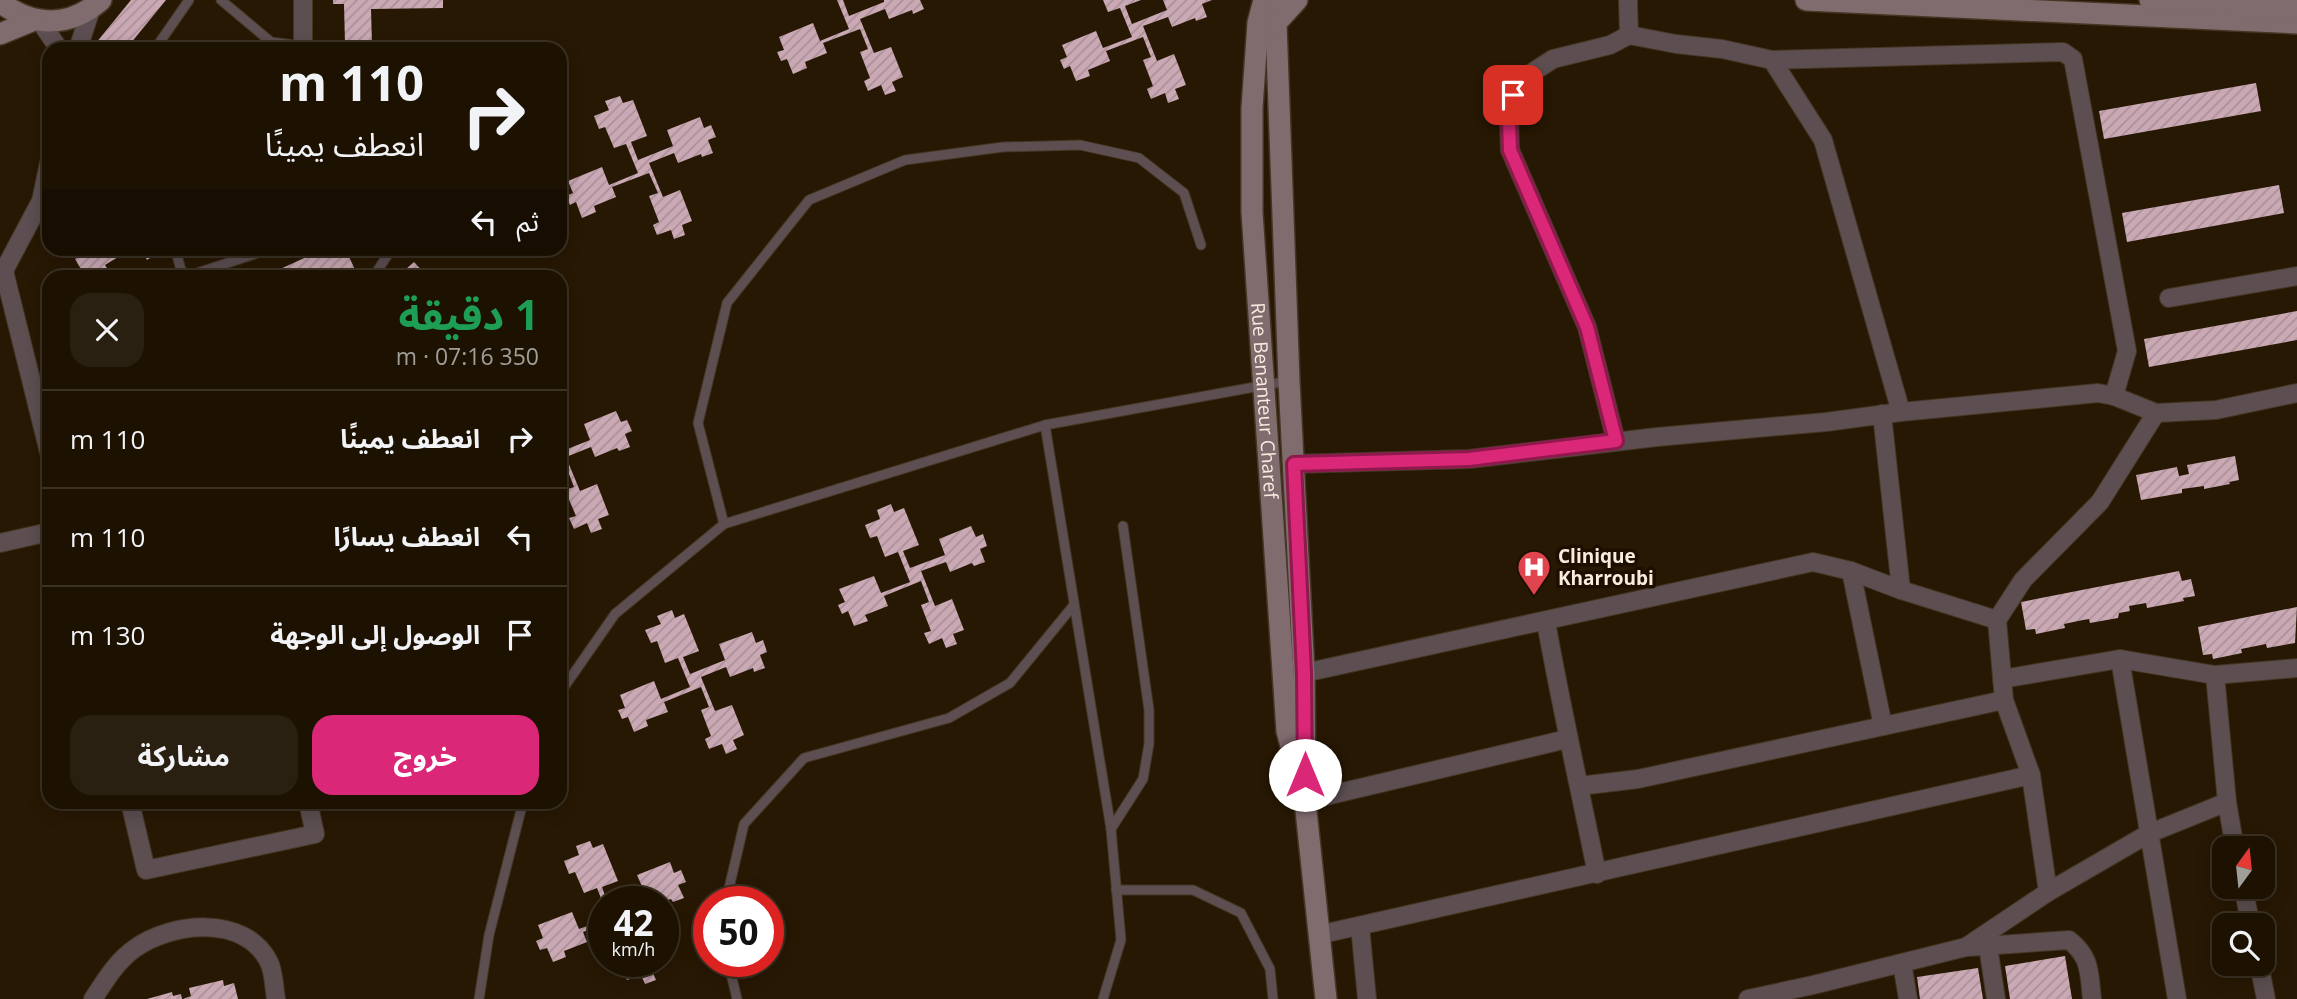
<!DOCTYPE html>
<html lang="ar">
<meta charset="utf-8">
<style>
body{margin:0;font-family:"Open Sans","Noto Sans Arabic",sans-serif;background:#2a2011;color:#f1f3f6;direction:rtl;height:100vh;display:flex;flex-direction:column;font-size:26px;white-space:nowrap}
*{box-sizing:border-box;margin:0}
p{font-size:23px;color:#a09e99}
.icon{flex:none;width:38px;height:38px;fill:none;stroke:currentColor;stroke-width:2;stroke-linecap:round;stroke-linejoin:round}
.map{position:relative;flex:1;overflow:hidden;direction:ltr}
.panel{position:absolute;left:42px;top:270px;width:525px;height:539px;display:flex;flex-direction:column;background:#1d1202;border-radius:21px;box-shadow:0 4px 18px #0003,0 0 0 2px #3b3224;direction:rtl}
.panel>*{flex:none}
.hud{position:absolute;left:42px;top:42px;width:525px;height:214px;border-radius:21px;box-shadow:0 4px 18px #0003,0 0 0 2px #3b3224;direction:rtl;background:#1d1202;color:#f1f3f6;overflow:hidden}
.needle{width:46px;rotate:15deg}
.buttons{position:absolute;left:2212px;top:836px;display:grid;gap:14px}
.buttons a{display:grid;place-items:center;width:63px;height:63px;border-radius:14px;background:#1d1202;box-shadow:0 4px 18px #0003,0 0 0 2px #3b3224;font-size:35px}
.speed{position:absolute;left:588px;top:886px;display:flex;gap:14px;font-size:35px;font-weight:700;text-align:center}
.speed>*{display:grid;place-content:center;width:91px;height:91px;border-radius:50%;background:#1d1202;box-shadow:0 4px 18px #0003,0 0 0 2px #3b3224;line-height:1}
.speed small{font-size:18px;font-weight:400}
.speed .limit{border:10px solid #d22;background:#fff;color:#111}
.pin{position:absolute;display:grid;place-items:center;width:60px;height:60px;color:#fff;margin:-30px;border-radius:14px;box-shadow:0 4px 10px #0006}
.me{position:absolute;width:77px;margin:-38px;rotate:0deg;stroke-linejoin:round;filter:drop-shadow(0 0 5px #0008)}
.turn{display:flex;align-items:center;gap:24px;height:147px;padding:0 28px;font-size:32px}
.turn .icon{width:91px;height:91px;stroke-width:2.5}
.turn b{display:block;font-size:49px;line-height:60px}
.then{display:flex;align-items:center;height:66px;padding:0 28px;background:#0003;gap:14px;font-size:26px}
.round{display:grid;place-items:center;flex:none;width:74px;height:74px;border-radius:21px;background:#2a2011}
.overview{display:flex;align-items:center;justify-content:space-between;height:119px;padding:0 28px}
h1{font-size:42px;font-weight:700;line-height:52px;color:#1e9e55}
.action{display:flex;gap:14px;margin-top:auto;padding:14px 28px}
.action a{flex:1;height:80px;border-radius:21px;background:#db2777;color:#fff;font-size:28px;font-weight:700;line-height:80px;text-align:center}
.action a+a{background:#2a2011;color:#f1f3f6}
ul{padding:0;list-style:none}
li{display:flex;align-items:center;gap:21px;height:98px;padding:0 28px;border-top:2px solid #3b3224}
li div{flex:1}
li b{display:block;font-size:26px}
li em{font-style:normal}
.map>svg:first-child{display:block}
.building{fill:url(#building-hatch)}
.lines{fill:none;stroke-linecap:round;stroke-linejoin:round}
.lane-casing{stroke:#443622;stroke-width:11}
.street-casing{stroke:#443622;stroke-width:20}
.secondary-casing{stroke:#443622;stroke-width:24}
.lane{stroke:#5c4e51;stroke-width:9}
.street{stroke:#5c4e51;stroke-width:18}
.secondary{stroke:#806b6f;stroke-width:21}
.route-casing{stroke:#8e194d;stroke-width:18}
.route{stroke:#db2777;stroke-width:12}
.labels{text-anchor:middle;dominant-baseline:central;stroke-width:7;stroke-linejoin:round;paint-order:stroke}
.street-label{font-size:19px;fill:#f7ecdf;stroke:#1d0e00}
.poi-label{font-size:19px;font-weight:bold;fill:#f7ecdf;stroke:#1d0e00;text-anchor:start}
</style>
<div class="map">
<svg width="2297" height="999" viewBox="0 0 2297 999">
<defs>
<pattern id="building-hatch" width="6" height="6" patternUnits="userSpaceOnUse" patternTransform="scale(1.75)"><rect width="6" height="6" fill="#caa9b5"/><path d="M-1 1l2-2M0 6l6-6M5 7l2-2" fill="none" stroke="#aa9098"/></pattern>
</defs>
<rect width="100%" height="100%" fill="#271803"/>
<g class="building">
<polygon points="131,0 166,0 126,49 91,49"/>
<polygon points="333,0 443,0 443,8 371,9 372,44 345,44 344,4 333,4"/>
<polygon points="837,0 843,0 849,16 884,2 884,0 920,0 924,9 913,14 912,10 889,19 885,9 860,19 874,53 891,47 903,77 892,82 896,91 885,95 881,85 868,91 864,81 870,78 860,52 868,49 860,29 823,43 827,53 805,62 807,68 793,74 787,59 781,61 777,52 784,50 779,37 813,23 820,41 849,29"/>
<polygon points="1103,0 1141,0 1125,6 1132,24 1167,10 1163,0 1212,0 1202,4 1207,17 1196,21 1195,18 1172,27 1168,17 1143,26 1157,61 1174,54 1186,85 1175,89 1179,99 1168,103 1165,93 1151,99 1147,89 1153,86 1143,60 1151,57 1143,37 1106,51 1110,61 1088,70 1090,76 1076,81 1070,66 1064,69 1060,60 1067,57 1062,45 1096,31 1103,48 1132,37 1120,8 1108,12"/>
<polygon points="2256,83 2261,111 2104,139 2099,111"/>
<polygon points="620,96 623,103 633,100 647,136 631,142 638,160 673,146 667,130 700,117 704,128 711,125 716,137 708,140 713,153 702,157 701,154 678,163 674,153 649,163 663,197 680,190 692,221 682,225 685,235 674,239 671,230 657,235 653,225 659,222 649,196 658,193 649,173 612,187 616,197 594,206 596,212 582,218 576,202 570,205 566,196 573,193 568,181 602,167 609,185 638,173 626,144 614,148 605,127 599,129 594,116 609,110 605,101"/>
<polygon points="2279,185 2284,213 2127,242 2122,213"/>
<polygon points="94,248 133,248 105,265 112,276 85,276 75,259"/>
<polygon points="140,248 166,248 147,260"/>
<polygon points="326,248 345,248 357,274 334,276 330,268 312,276 265,276"/>
<polygon points="414,262 427,276 398,276"/>
<polygon points="2297,311 2297,340 2149,367 2144,339"/>
<polygon points="49,317 49,351 48,351 40,319"/>
<polygon points="616,411 621,422 627,420 632,431 625,434 630,447 619,451 617,448 595,457 591,447 566,457 580,491 597,484 609,515 598,519 602,529 591,533 587,523 574,529 569,518 576,516 565,490 574,487 566,466 560,469 560,452 590,440 584,424"/>
<polygon points="2235,456 2239,480 2229,482 2230,484 2204,489 2204,486 2182,489 2182,493 2141,500 2136,475 2177,467 2179,476 2189,474 2187,465"/>
<polygon points="891,504 894,512 904,508 919,545 903,551 910,568 945,555 939,539 971,526 976,537 983,534 987,546 980,549 985,562 974,566 972,563 950,572 946,562 921,571 935,606 952,599 964,630 953,634 957,644 946,648 942,638 929,644 924,633 931,631 921,605 929,602 921,581 884,596 888,606 865,615 868,621 854,626 848,611 842,614 838,605 845,602 839,589 874,576 881,593 910,582 898,552 885,557 877,536 870,538 865,525 880,519 877,510"/>
<polygon points="2179,571 2182,581 2191,579 2195,596 2183,598 2184,601 2147,608 2146,603 2129,606 2130,611 2119,613 2118,618 2090,623 2089,619 2083,620 2064,624 2065,628 2036,634 2035,629 2026,630 2021,602"/>
<polygon points="2297,607 2295,643 2267,648 2266,644 2241,649 2242,653 2213,659 2212,654 2203,655 2198,627"/>
<polygon points="672,610 675,618 684,614 699,651 683,657 690,674 725,660 719,644 752,632 756,643 763,640 767,652 760,655 765,668 754,672 753,668 730,677 726,667 701,677 715,711 732,705 744,735 733,740 737,749 726,754 722,744 709,749 705,739 711,736 701,710 709,707 701,687 664,702 668,712 646,720 648,726 634,732 628,717 622,719 618,710 625,708 620,695 654,681 661,699 690,687 678,658 665,663 657,641 651,643 645,630 661,624 657,616"/>
<polygon points="590,841 593,848 603,844 618,881 602,887 607,901 604,901 604,906 597,888 584,893 575,872 569,874 564,861 579,855 576,846"/>
<polygon points="670,862 674,873 681,870 686,882 678,885 684,898 673,902 671,899 664,901 646,901 644,898 635,901 618,901 644,891 637,875"/>
<polygon points="572,912 579,929 604,920 604,924 583,932 587,942 564,951 566,957 553,962 547,948 540,950 536,941 543,938 538,925"/>
<polygon points="2065,956 2072,999 2010,999 2005,966"/>
<polygon points="627,961 660,961 663,966 652,971 656,980 645,984 641,975 627,980 623,969 629,967"/>
<polygon points="1978,968 1983,999 1920,999 1917,977"/>
<polygon points="223,980 224,986 234,983 238,999 183,999 191,996 189,988"/>
<polygon points="172,992 173,996 181,994 182,999 147,999"/>
</g>
<g class="lines">
<defs>
<g id="lane">
<polyline points="221,0 271,42 303,46"/>
<polyline points="155,49 189,0"/>
<polyline points="175,248 181,270 188,276 273,248"/>
<polyline points="374,276 392,248"/>
<polyline points="1045,425 1111,829 1121,940 1103,999"/>
<polyline points="724,524 698,423 727,303 809,200 905,160 1003,147 1080,145 1139,158 1184,193 1201,245"/>
<polyline points="560,693 615,614 724,524 1045,425 1288,381"/>
<polyline points="1111,829 1143,779 1149,744 1149,710 1123,526"/>
<polyline points="1116,890 1193,890 1241,913 1270,969 1273,999"/>
<polyline points="726,901 744,824 804,758 949,718 1010,683 1073,606"/>
<polyline points="728,961 737,999"/>
<polyline points="479,999 489,935 523,802"/>
</g>
<g id="street">
<polyline points="303,0 303,49"/>
<polyline points="1628,0 1629,35 1676,44 1722,49 1772,60 1823,140 1901,412"/>
<polyline points="40,21 59,49"/>
<polyline points="78,49 91,9"/>
<polyline points="1772,60 2063,52 2073,59 2127,351 2114,396"/>
<polyline points="4,271 49,452"/>
<polyline points="0,278 41,201 49,163"/>
<polyline points="2169,298 2297,276"/>
<polyline points="1882,414 1901,590"/>
<polyline points="1616,441 1587,327 1510,150 1509,121 1513,95 1533,72 1553,59 1610,45 1629,35"/>
<polyline points="1294,464 1469,459 1657,437 1826,422 1901,412 2098,393 2114,396 2156,413 2216,410 2297,393"/>
<polyline points="0,543 49,532"/>
<polyline points="1851,571 1883,726"/>
<path d="M 1546,622 C 1561,706 1580,790 1597,874"/>
<polyline points="2120,659 2177,999"/>
<polyline points="1304,673 1813,562 1851,571 1901,590 1997,620"/>
<polyline points="2215,675 2227,802 2235,849"/>
<polyline points="2002,679 2120,659 2215,675 2297,668"/>
<polyline points="1579,786 1638,779 2004,700"/>
<polyline points="1305,801 1567,739"/>
<polyline points="130,802 146,870 315,834 308,802"/>
<polyline points="2243,887 2251,926"/>
<polyline points="2048,892 2148,834 2227,802"/>
<polyline points="1360,926 1367,999"/>
<polyline points="1318,935 2031,775"/>
<polyline points="1988,946 1996,999"/>
<path d="M 1968,947 L 2069,940 C 2091,957 2089,973 2092,999"/>
<polyline points="1902,963 1908,999"/>
<polyline points="2259,964 2266,999"/>
<path d="M 93,999 C 105,981 116,962 134,949 C 171,922 245,914 269,962 C 274,972 274,988 276,999"/>
<polyline points="1748,999 1813,985 1966,947 2048,892 2031,775 2004,700 1997,620 2023,580 2100,502 2156,413"/>
</g>
<g id="secondary">
<path id="s1" d="M 1264,0 L 1258,23 L 1252,108 L 1252,212 L 1287,731 L 1297,768"/>
<polyline points="1277,0 1276,23 1289,381 1304,673 1305,801 1326,999"/>
<polyline points="1806,0 2297,23"/>
<polyline points="2150,0 2295,9"/>
<path d="M 0,2 C 33,27 70,28 101,0"/>
<polyline points="1276,23 1297,0"/>
<polyline points="0,34 34,20"/>
</g>
</defs>
<use href="#lane" class="lane-casing"/>
<use href="#street" class="street-casing"/>
<use href="#secondary" class="secondary-casing"/>
<use href="#lane" class="lane"/>
<use href="#street" class="street"/>
<use href="#secondary" class="secondary"/>
</g>
<g class="lines">
<defs>
<polyline id="route" points="1305,775 1304,673 1294,464 1469,459 1616,441 1587,327 1510,150 1509,121 1513,95"/>
</defs>
<use href="#route" class="route-casing"/>
<use href="#route" class="route"/>
</g>
<defs>
<symbol id="hospital-pin" viewBox="-11 -11 22 30"><path d="M0 17L-7.5 6A9.5 9.5 0 1 1 7.5 6Z" fill="#e0444e" stroke="#1d0e00"/><path d="M-5-5h3v3.5h4V-5h3V5h-3V1.5h-4V5h-3Z" fill="#fff"/></symbol>
</defs>
<g fill-rule="evenodd">
<use href="#hospital-pin" x="1515" y="548" width="38" height="52"/>
</g>
<g class="labels">
<g class="street-label">
<text stroke="none"><textPath href="#s1" startOffset="402">Rue Benanteur Charef</textPath></text>
</g>
<g class="poi-label">
<text x="1558" y="556">Clinique<tspan x="1558" dy="22">Kharroubi</tspan></text>
</g>
</g>
</svg>
<div class="buttons">
<a><svg class="needle" viewBox="-14 -14 28 28"><path d="M0-13l5 13h-10z" fill="#e53935"/><path d="M0 13l5-13h-10z" fill="#a09e99"/></svg></a>
<a><svg class="icon" aria-label="search" viewBox="0 0 24 24"><circle cx="10" cy="10" r="6"/><path d="M15 15l6 6"/></svg></a>
</div>
<div class="speed"><div>42<small>km/h</small></div><div class="limit">50</div></div>
<div class="pin" style="left:1513px;top:95px;background:#d93025"><svg class="icon" aria-label="arrive" viewBox="0 0 24 24"><path d="M6 21V4h12l-3 4 3 4H6"/></svg></div>
<svg class="me" style="left:1305px;top:775px" viewBox="-20 -20 40 40"><circle r="19" fill="#fff"/><path d="M0-13L10 11 0 6-10 11z" fill="#db2777"/></svg>
<div class="hud">
<div class="turn"><svg class="icon" aria-label="right" viewBox="0 0 24 24"><path d="M7 20v-9h11M14 6l5 5-5 5"/></svg><div><b>110 m</b>انعطف يمينًا</div></div>
<div class="then">ثم<svg class="icon" aria-label="left" viewBox="0 0 24 24"><path d="M17 20v-9H6M10 6l-5 5 5 5"/></svg></div>
</div>
<section class="panel">
<div class="overview"><div><h1>1 دقيقة</h1><p>350 m · 07:16</p></div><a class="round"><svg class="icon" aria-label="close" viewBox="0 0 24 24"><path d="M6 6l12 12M18 6L6 18"/></svg></a></div>
<ul>
<li><svg class="icon" aria-label="right" viewBox="0 0 24 24"><path d="M7 20v-9h11M14 6l5 5-5 5"/></svg><div><b>انعطف يمينًا</b></div><em>110 m</em></li>
<li><svg class="icon" aria-label="left" viewBox="0 0 24 24"><path d="M17 20v-9H6M10 6l-5 5 5 5"/></svg><div><b>انعطف يسارًا</b></div><em>110 m</em></li>
<li><svg class="icon" aria-label="arrive" viewBox="0 0 24 24"><path d="M6 21V4h12l-3 4 3 4H6"/></svg><div><b>الوصول إلى الوجهة</b></div><em>130 m</em></li>
</ul>
<div class="action"><a>خروج</a><a>مشاركة</a></div>
</section>
</div>
